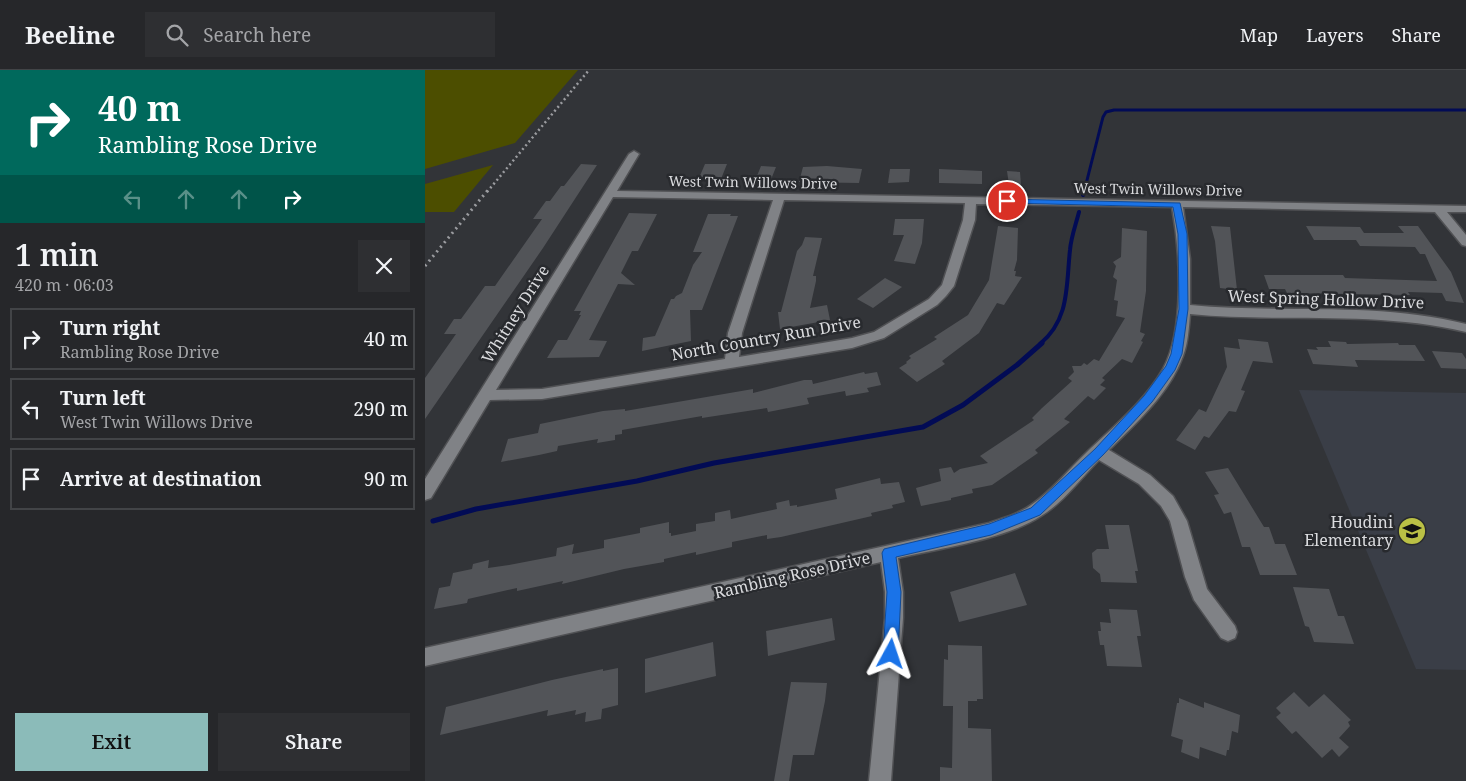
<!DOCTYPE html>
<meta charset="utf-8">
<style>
body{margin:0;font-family:"Noto Serif",serif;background:#2e2f32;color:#f1f3f6;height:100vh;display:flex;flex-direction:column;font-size:19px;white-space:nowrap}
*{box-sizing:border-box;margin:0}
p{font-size:16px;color:#a4a5a8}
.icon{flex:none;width:28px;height:28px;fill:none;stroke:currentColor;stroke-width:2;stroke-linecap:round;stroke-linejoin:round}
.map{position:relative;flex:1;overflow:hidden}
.sheet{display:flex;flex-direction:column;background:#26272a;width:425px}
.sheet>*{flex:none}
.banner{background:#00695c;color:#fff;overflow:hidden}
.pin{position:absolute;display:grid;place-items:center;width:42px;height:42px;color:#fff;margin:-21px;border:2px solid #fff;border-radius:50%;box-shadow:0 1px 5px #0007}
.me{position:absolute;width:55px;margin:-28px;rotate:5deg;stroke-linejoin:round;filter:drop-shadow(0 0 4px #0008)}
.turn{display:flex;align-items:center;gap:18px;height:105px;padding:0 15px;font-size:22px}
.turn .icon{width:65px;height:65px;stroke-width:2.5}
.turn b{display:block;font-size:35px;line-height:42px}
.lanes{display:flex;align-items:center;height:48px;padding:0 15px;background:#0003;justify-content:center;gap:25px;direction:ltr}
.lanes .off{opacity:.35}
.round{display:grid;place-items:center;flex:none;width:52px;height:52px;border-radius:0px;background:#2e2f32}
.head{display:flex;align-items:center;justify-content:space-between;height:85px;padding:0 15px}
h1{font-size:30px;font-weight:600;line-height:38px}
.primary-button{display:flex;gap:10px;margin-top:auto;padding:10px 15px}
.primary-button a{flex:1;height:58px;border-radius:0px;background:#8bbbb9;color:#111;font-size:20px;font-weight:600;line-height:58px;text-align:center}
.primary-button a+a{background:#2e2f32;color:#f1f3f6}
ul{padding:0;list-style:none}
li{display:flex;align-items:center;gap:15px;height:62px;margin:0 10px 8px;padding:0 5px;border:2px solid #424447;border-radius:0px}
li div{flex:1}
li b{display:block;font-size:19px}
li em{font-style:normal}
header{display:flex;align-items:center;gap:30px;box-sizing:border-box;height:70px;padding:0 25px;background:#26272a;border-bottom:1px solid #424447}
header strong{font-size:24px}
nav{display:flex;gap:28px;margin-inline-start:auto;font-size:18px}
.search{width:350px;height:45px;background:#2e2f32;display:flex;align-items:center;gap:12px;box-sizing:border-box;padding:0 18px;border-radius:0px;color:#a4a5a8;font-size:19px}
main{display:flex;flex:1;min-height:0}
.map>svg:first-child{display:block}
.built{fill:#3a3e47}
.green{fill:#4c4e00}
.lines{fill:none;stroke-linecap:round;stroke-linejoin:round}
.stream-far2{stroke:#020b55;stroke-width:3}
.stream-far1{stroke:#020b55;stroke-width:4}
.stream{stroke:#020b55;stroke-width:5}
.building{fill:#525458}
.minor-casing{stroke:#505154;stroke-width:3}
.minor{fill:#808286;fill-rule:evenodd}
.rail-far1{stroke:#9b9ca0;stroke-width:2.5;stroke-dasharray:2 3;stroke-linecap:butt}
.rail{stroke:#9b9ca0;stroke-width:3;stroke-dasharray:2 4;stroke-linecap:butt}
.route{fill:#1a73e8;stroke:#114b97}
.labels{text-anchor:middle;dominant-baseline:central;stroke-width:5;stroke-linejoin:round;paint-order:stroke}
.far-street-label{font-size:14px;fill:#dadbde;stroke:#282a2e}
.street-label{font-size:16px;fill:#dadbde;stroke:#282a2e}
.poi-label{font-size:16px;fill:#dadbde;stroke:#282a2e;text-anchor:end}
</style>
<header>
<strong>Beeline</strong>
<div class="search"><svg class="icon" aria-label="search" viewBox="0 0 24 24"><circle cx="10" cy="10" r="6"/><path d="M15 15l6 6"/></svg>Search here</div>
<nav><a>Map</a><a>Layers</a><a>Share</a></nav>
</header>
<main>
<section class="sheet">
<div class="banner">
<div class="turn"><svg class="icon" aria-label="right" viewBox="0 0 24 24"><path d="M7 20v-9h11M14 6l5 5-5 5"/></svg><div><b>40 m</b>Rambling Rose Drive</div></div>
<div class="lanes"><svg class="icon off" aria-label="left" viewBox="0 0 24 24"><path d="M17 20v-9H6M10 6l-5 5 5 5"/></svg><svg class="icon off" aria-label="ahead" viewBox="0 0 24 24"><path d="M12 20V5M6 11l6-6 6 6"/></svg><svg class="icon off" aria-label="ahead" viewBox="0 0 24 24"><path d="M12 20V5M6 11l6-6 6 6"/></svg><svg class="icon" aria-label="right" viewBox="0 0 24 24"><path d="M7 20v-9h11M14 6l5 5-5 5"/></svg></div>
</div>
<div class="head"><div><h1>1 min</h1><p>420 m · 06:03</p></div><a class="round"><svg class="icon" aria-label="close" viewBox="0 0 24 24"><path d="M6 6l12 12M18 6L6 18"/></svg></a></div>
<ul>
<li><svg class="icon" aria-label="right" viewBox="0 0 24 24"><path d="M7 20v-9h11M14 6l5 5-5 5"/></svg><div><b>Turn right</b><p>Rambling Rose Drive</p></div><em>40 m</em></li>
<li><svg class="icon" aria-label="left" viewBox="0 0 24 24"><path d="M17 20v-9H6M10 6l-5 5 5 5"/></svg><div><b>Turn left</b><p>West Twin Willows Drive</p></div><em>290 m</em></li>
<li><svg class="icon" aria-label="arrive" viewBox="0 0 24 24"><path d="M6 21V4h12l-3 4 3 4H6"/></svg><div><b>Arrive at destination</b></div><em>90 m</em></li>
</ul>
<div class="primary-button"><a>Exit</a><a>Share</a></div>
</section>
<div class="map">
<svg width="1041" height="711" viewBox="0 0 1041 711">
<rect width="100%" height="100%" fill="#323438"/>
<polygon class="built" points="874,320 1041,323 1041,600 991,599"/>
<g class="green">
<polygon points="0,0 153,0 90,73 0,99"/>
<polygon points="68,95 29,142 0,142 0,114"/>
</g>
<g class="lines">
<polyline class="stream-far2" points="659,122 678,47 681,42 689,40 1041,40"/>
<g class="stream-far1">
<polyline points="658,125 659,120"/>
<path d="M 615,274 C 645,249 641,216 645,180 C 646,167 651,154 654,142"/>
</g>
<polyline class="stream" points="8,451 51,439 212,411 289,393 498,357 538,335 592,295 617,273"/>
</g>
<g class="building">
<polygon points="156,94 172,95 118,178 0,349 0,308 31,264 19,264 29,249 36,249 60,216 70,216 117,149 108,149 121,131 125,131 136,116 139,116"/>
<polygon points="280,94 302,94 296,109 274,108"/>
<polygon points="336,96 351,97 345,112 330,111"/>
<polygon points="402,96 437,99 434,113 374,112 378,97"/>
<polygon points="465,99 485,99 484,112 463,113"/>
<polygon points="514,99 557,101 557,114 514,113"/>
<polygon points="582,101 595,102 596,115 584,115"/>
<polygon points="204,143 232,144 213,181 207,181 196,203 210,215 193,214 164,270 182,271 174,287 122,288 133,270 142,270 156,245 154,245 156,241 149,241"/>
<polygon points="283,144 306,144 305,146 313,146 277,240 265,240 266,271 217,281 218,268 230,266 246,229 249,229 251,226 257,223 268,195 277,182 268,182"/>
<polygon points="470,149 499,149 497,173 490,194 469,191 479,165 468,165"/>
<polygon points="573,156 593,158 592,190 589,201 591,201 590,206 597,207 579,235 572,233 554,263 517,291 520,294 492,312 474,298 482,293 481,292 486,288 484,286 512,269 509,267 543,245 564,210"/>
<polygon points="786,156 805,157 812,220 795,218 790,171"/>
<polygon points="881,156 935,157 939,163 979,163 973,156 993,156 1026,202 1039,233 1021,231 1017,223 983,222 985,225 862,223 860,219 844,219 839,205 918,205 920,208 1012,211 1000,184 995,184 990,177 935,176 931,170 889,170"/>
<polygon points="697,158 722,161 721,221 715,262 720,264 716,271 718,272 707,293 697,289 677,308 680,310 675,315 681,318 669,330 663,326 639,349 645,352 610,380 613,383 567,415 547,419 548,423 526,428 526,430 496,436 491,418 516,411 514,399 526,397 529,403 535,399 563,393 555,386 609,350 607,348 617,338 647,311 643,308 649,302 647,296 656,296 659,293 662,295 669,289 674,291 700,248 691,246 693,231 689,230 692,210 688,207 691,196 688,192 696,187"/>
<polygon points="380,167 397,168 388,206 391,206 391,211 385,238 402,235 405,250 355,259 353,242 356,242 372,181 377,175"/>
<polygon points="460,208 477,217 448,238 432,229"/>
<polygon points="813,269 843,272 848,293 828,291 816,320 820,321 811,342 804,341 784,368 779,366 770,380 751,370 774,339 781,342 802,297 799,277 815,279"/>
<polygon points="903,271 921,272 922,274 973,273 974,275 990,275 1000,291 930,290 933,297 888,294 882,279 893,280 891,277 906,277"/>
<polygon points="1007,281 1037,283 1041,289 1041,299 1016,298"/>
<polygon points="439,302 440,304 452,302 456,315 442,318 444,322 421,326 420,321 382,328 384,334 343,342 342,338 277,348 277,346 197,360 197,364 190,365 190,370 172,373 173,369 133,376 132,381 114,385 76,392 83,369 113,363 115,354 178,341 200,339 200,341 328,319 328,323 379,310 387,310 388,314"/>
<polygon points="803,398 839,457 844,457 850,474 860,474 872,505 835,505 825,477 817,477 806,442 799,444 789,425 794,424 780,402"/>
<polygon points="455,408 456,414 474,412 480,432 467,435 468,438 446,443 447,446 356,467 342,469 342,465 307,472 307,477 271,485 271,482 239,489 239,492 199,499 137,514 138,511 92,521 92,518 43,529 42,533 9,539 14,518 25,516 28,503 47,499 48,494 64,490 63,498 84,495 131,486 132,478 149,474 147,484 179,478 179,470 215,463 215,458 244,452 244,463 246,463 246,466 271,461 271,454 290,451 290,443 305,440 306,449 352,439 351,433 364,430 365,436 372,435 372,437 412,429 410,419"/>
<polygon points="680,455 704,455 713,501 710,501 712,513 676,512 675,504 668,498 667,483 672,479 684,479"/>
<polygon points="590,503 602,535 534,552 525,522"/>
<polygon points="868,517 904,519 913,546 919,546 929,574 889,572 884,557 880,556"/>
<polygon points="684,539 712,540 716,566 712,566 717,597 682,596 679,575 675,575 673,561 676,561 675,552 686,553"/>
<polygon points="407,548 410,570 343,586 341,561"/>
<polygon points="288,572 291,606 220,623 220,589"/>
<polygon points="523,575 557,576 558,629 552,629 552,631 543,631 543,658 566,659 567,711 515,711 515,697 527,698 528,636 518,636 519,589 523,590"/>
<polygon points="193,598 193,635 177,639 176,649 160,652 161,642 150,645 151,640 122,646 123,640 15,665 21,637 127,610 178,599 178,601"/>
<polygon points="366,612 402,613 400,631 389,685 368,685 364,711 349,711"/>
<polygon points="869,622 884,637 899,624 926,650 923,652 925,656 914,668 924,677 914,687 907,679 897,688 871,661 867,664 851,647 856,643 851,638"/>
<polygon points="754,628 779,638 779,632 815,645 813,663 807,661 804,680 802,680 801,686 775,677 774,689 756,682 758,670 746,666 752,633 754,633"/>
</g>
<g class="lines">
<defs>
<path id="minor" d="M 209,81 L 214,84 L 192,121 L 1041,136 L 1041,142 L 1022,142 L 1041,165 L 1041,176 L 1037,175 L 1010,142 L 758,137 L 765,189 L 765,235 C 857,244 951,231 1041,254 L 1041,262 C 951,240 856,253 765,244 C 764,258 763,273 758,286 C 745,323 711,353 684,380 L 725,405 L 748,426 L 762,451 L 782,519 L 810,556 L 812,562 L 810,568 L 803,571 L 796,568 L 769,530 L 760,507 L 745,451 L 736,436 L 714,414 L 674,390 C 656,408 639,432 616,446 C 579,470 516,478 473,488 L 478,522 L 478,548 L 466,711 L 444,711 L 460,548 L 460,522 L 456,492 L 0,596 L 0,578 L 564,453 C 578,448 594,444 606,435 C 627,421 643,400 661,383 C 688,357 720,331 738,299 C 760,259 755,181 747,137 L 551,134 L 550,150 L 529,216 L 521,226 L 512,235 L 459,268 L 427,278 L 117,329 L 65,330 L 6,428 L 0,430 L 0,409 L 204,84 ZM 188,127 L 348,130 L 303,263 L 300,289 L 117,319 L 71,320 ZM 359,130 L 540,133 L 538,150 L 517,215 L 504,229 L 449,262 L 427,268 L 314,287 L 317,263 Z"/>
</defs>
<use href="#minor" class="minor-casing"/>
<use href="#minor" class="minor"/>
<polyline class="rail-far1" points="62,122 164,0"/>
<polyline class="rail" points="0,196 63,120"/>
</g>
<polygon class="route" points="579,129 755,133 762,164 763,239 757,284 750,300 727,332 678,385 615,445 566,465 471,487 476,522 473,584 471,589 466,592 461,589 458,584 462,522 457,483 459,479 564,454 606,438 670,379 719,326 741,296 746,284 754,239 753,164 748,137 582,133 577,131"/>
<defs>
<symbol id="school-disc" viewBox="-11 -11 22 22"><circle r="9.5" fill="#bac045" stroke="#282a2e"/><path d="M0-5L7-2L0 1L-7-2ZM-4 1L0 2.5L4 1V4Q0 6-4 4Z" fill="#111"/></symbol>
</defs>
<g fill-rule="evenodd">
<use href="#school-disc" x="971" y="445" width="32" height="32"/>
</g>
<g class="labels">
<g class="far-street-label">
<text transform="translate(328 112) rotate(1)">West Twin Willows Drive</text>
<text transform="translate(733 119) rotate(1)">West Twin Willows Drive</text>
</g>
<g class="street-label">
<text transform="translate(901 229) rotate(2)">West Spring Hollow Drive</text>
<text transform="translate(90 244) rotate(-58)">Whitney Drive</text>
<text transform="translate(341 268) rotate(-10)">North Country Run Drive</text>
<text transform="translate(367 505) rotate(-13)">Rambling Rose Drive</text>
</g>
<g class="poi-label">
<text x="968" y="452">Houdini<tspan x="968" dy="18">Elementary</tspan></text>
</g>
</g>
</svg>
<div class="pin" style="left:582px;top:131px;background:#d93025"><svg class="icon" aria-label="arrive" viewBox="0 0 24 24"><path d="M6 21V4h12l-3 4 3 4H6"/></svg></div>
<svg class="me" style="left:466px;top:584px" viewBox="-20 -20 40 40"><path d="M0-17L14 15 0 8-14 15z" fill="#1a73e8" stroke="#fff" stroke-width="4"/></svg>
</div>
</main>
